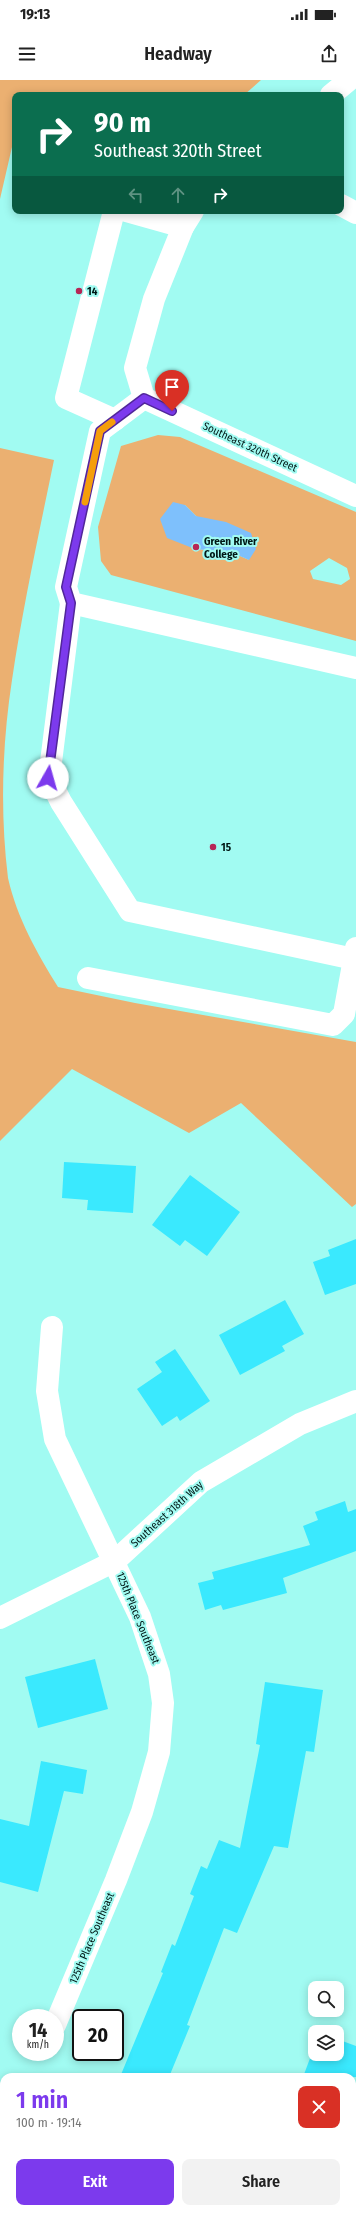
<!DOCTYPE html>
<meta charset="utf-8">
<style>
body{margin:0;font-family:"Fira Sans Condensed",sans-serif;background:#f2f2f2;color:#222;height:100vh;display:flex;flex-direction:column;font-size:15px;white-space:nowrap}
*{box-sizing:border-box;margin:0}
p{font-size:13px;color:#767676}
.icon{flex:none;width:22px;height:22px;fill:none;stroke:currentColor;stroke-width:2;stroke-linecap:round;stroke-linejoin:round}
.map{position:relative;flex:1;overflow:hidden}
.side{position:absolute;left:0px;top:1993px;width:356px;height:140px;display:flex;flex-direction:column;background:#fff;border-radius:12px 12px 0 0;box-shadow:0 2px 10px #0003}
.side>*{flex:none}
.top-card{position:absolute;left:12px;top:12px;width:332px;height:122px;border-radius:8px;box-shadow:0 2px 10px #0003;background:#0b6e4f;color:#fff;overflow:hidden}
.tools{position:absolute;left:308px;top:1901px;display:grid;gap:8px}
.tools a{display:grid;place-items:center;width:36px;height:36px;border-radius:8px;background:#fff;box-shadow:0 2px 10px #0003;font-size:20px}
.speed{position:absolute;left:12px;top:1929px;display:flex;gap:8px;font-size:20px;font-weight:700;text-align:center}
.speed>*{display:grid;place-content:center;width:52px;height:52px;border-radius:50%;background:#fff;box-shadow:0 2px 10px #0003;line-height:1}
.speed small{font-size:10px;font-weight:400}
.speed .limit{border:2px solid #111;border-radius:6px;background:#fff;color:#111}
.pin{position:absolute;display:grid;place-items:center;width:34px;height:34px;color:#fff;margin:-41px -17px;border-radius:50% 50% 50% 0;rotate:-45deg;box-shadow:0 0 4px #0007}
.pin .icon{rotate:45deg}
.me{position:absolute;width:44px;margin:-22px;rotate:7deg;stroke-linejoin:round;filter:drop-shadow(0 0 3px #0008)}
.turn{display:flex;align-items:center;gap:14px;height:84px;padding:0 16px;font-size:18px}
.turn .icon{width:52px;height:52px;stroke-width:2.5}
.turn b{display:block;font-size:28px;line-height:34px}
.lanes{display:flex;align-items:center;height:38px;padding:0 16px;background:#0003;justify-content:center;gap:20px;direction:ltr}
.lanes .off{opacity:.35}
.round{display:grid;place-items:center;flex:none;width:42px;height:42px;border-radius:8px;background:#f2f2f2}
.head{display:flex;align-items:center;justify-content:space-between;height:68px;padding:0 16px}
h1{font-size:24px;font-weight:600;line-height:30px;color:#7c3aed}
.action{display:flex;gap:8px;margin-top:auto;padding:8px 16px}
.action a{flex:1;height:46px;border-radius:8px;background:#7c3aed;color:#fff;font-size:16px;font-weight:600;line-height:46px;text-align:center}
.action a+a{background:#f2f2f2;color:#222}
.status{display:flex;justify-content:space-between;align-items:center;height:28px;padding:0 20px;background:#fff;direction:ltr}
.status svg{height:11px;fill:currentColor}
header{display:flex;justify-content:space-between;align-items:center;height:52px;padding:0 16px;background:#fff;font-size:18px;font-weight:600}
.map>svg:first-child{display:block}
.green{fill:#ebb071;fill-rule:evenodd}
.water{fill:#7ec0fc}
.building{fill:#3ae9fe}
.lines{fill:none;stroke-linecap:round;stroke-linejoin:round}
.minor{stroke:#fff;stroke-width:22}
.route-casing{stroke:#51269a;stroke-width:10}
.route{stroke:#7c3aed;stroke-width:7}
.slow{stroke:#f59e0b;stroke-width:7}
.poi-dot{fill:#b62656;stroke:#a1fbf2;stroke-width:1.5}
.labels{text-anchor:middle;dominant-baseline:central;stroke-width:4;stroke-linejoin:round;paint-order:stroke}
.poi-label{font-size:11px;font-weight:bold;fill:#001715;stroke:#a1fbf2;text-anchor:start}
.street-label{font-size:11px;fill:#001715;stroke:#a1fbf2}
</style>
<div class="status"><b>19:13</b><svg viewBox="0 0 49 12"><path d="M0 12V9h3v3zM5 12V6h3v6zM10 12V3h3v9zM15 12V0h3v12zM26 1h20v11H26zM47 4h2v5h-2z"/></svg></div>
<header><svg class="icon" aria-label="menu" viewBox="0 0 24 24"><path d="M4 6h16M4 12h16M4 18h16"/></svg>Headway<svg class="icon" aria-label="share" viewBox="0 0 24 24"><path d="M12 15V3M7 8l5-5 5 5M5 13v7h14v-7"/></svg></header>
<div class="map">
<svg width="356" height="2133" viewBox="0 0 356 2133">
<rect width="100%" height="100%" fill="#a1fbf2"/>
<g class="green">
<polygon points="0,0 261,0 244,15 15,15 15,54 0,119"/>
<path d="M 158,355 L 180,357 L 356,432 L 356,561 L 111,495 L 101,481 L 98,447 L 121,366 ZM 185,425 L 196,436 L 249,480 L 231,472 L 195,469 ZM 329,478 L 347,488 L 350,499 L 341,505 L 313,499 L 310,491 Z"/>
<path d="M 0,368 L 54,380 C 39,453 23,526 12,600 C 2,665 0,733 8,798 C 17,838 37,873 58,907 L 135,923 L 356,962 L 356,1124 L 352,1127 L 241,1023 L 189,1053 L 72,989 L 0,1061 Z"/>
</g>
<polygon class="water" points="173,422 185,425 196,436 226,442 251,453 256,469 249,480 231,472 195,469 167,458 160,439"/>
<g class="building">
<polygon points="64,1082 136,1086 133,1133 87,1130 88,1120 62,1118"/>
<polygon points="190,1095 240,1132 207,1176 185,1160 180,1166 152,1145"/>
<polygon points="356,1159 356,1204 325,1215 313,1182 330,1176 328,1170"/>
<polygon points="285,1220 304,1254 282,1266 285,1271 240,1295 219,1255"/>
<polygon points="175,1269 210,1321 180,1341 177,1336 162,1346 137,1309 162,1292 155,1282"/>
<polygon points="345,1421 348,1432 356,1429 356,1471 283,1498 287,1513 223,1530 221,1525 205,1530 198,1503 214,1499 212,1492 310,1465 303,1446 318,1440 315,1432"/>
<polygon points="95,1579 108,1629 38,1648 25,1597"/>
<polygon points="265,1602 323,1610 314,1672 306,1671 288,1768 274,1766 237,1853 224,1848 187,1945 190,1946 169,1997 120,1997 163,1893 161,1892 172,1864 175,1866 194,1816 190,1814 201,1786 207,1789 219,1760 240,1768 260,1665 256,1664"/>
<polygon points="41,1681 87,1690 83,1714 64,1711 38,1812 0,1802 0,1739 29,1746"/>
<polygon points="337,1959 356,1966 356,1997 303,1997 315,1965 315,1974 337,1974"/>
</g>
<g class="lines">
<g class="minor">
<polyline points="331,15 349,0"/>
<polyline points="341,125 356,133"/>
<polyline points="114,131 66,318 115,340"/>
<polyline points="126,131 183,147"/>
<polyline points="144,318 100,351 66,507 71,523 356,588"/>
<polyline points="144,318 356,416"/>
<polyline points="144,318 135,288 154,219 183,147 193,131"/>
<polyline points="71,523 49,698 61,722 130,831 354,879"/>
<polyline points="88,898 333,945 344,934 356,868"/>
<polyline points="52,1247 47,1311 55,1359 140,1537 159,1594 163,1623 159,1672 142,1732 116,1800 55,1945"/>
<polyline points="0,1538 115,1481 201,1402 300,1344 356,1321"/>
</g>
</g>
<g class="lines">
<defs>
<polyline id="route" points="48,698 71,523 66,507 100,351 144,318 172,331"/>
</defs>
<use href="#route" class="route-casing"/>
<use href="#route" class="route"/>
<polyline class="slow" points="85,422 100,351 112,342"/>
</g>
<g class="poi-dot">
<circle cx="79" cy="211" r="4"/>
<circle cx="196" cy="467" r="4"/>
<circle cx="213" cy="767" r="4"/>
</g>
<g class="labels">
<g class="poi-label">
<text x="87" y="211">14</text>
<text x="204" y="461">Green River<tspan x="204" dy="13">College</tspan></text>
<text x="221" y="767">15</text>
</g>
<g class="street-label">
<text transform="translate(250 367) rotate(25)">Southeast 320th Street</text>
<text transform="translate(167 1434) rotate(-42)">Southeast 318th Way</text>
<text transform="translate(138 1538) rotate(68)">125th Place Southeast</text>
<text transform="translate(92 1858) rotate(-67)">125th Place Southeast</text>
</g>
</g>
</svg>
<div class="tools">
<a><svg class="icon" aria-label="search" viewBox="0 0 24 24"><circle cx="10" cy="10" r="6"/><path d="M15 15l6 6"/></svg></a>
<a><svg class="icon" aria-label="layers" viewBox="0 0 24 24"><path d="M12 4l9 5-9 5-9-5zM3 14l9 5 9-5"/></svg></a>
</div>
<div class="speed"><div>14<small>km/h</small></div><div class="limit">20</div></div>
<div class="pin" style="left:172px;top:331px;background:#d93025"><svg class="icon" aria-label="arrive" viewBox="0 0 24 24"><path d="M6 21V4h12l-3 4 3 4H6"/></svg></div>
<svg class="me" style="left:48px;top:698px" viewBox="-20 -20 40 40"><circle r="19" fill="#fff"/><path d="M0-13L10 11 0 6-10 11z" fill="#7c3aed"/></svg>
<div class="top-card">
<div class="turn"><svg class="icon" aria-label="right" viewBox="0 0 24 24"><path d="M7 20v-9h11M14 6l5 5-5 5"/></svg><div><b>90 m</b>Southeast 320th Street</div></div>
<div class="lanes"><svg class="icon off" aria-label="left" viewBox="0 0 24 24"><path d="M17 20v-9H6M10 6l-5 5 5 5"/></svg><svg class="icon off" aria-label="ahead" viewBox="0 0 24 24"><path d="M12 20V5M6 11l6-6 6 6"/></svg><svg class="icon" aria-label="right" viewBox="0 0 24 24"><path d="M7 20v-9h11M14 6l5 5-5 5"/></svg></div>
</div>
<section class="side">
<div class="head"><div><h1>1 min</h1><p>100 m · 19:14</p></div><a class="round" style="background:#d93025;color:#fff"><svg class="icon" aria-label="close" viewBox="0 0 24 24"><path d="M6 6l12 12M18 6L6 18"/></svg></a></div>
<div class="action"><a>Exit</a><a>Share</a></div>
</section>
</div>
